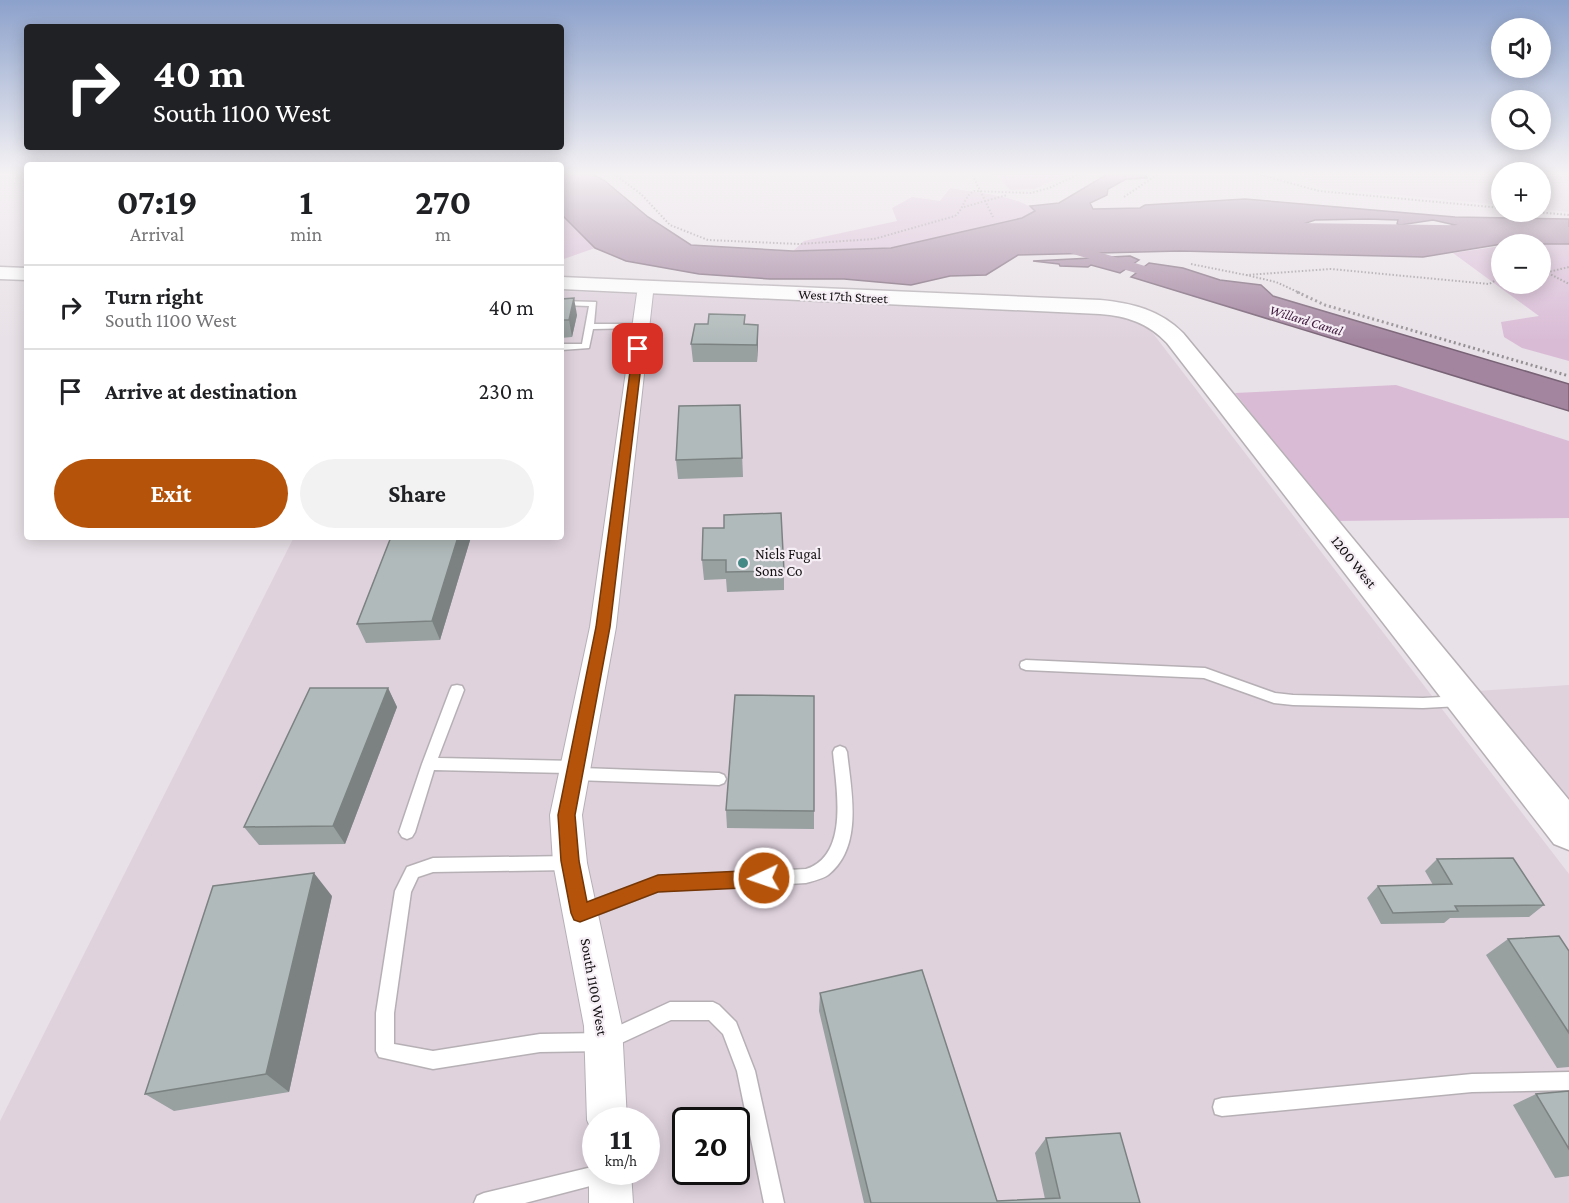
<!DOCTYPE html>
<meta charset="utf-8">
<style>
body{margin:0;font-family:"Crimson Pro",serif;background:#f2f2f2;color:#202124;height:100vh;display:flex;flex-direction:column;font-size:22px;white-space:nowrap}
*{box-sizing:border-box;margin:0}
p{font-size:20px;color:#757577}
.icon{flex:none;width:33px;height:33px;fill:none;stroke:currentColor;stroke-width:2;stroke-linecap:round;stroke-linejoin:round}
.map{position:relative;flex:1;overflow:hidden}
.sheet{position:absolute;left:24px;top:162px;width:540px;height:378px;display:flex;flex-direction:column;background:#fff;border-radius:6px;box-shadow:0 3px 15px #0003}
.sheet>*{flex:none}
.banner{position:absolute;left:24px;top:24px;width:540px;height:126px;border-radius:6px;box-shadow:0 3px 15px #0003;background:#202124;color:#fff;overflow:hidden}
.fabs{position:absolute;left:1491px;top:18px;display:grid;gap:12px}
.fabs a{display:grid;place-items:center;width:60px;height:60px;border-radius:50%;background:#fff;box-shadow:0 3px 15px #0003;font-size:30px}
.speed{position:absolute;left:582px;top:1107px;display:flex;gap:12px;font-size:30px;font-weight:700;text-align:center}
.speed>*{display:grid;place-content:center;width:78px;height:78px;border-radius:50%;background:#fff;box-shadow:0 3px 15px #0003;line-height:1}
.speed small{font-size:15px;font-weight:400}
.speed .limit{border:3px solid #111;border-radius:9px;background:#fff;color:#111}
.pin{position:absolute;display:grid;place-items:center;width:51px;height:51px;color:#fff;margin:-26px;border-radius:12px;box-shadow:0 3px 9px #0006}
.me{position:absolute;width:66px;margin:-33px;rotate:267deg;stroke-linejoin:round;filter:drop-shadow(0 0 4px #0008)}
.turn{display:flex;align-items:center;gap:21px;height:126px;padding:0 30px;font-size:27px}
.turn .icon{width:78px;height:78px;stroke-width:2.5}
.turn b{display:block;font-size:42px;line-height:51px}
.eta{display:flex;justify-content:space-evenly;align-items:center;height:102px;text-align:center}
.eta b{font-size:36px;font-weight:700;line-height:42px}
.button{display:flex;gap:12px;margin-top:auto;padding:12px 30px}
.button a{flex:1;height:69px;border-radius:36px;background:#b45309;color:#fff;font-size:24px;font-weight:700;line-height:69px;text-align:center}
.button a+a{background:#f2f2f2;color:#202124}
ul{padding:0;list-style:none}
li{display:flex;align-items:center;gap:18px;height:84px;padding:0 30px;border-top:2px solid #e0e0e0}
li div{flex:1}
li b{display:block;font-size:22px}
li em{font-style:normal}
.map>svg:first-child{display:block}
.built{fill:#dfd2dd;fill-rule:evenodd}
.green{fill:#d9bbd6}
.water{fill:#a385a0;stroke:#786275;stroke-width:1.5;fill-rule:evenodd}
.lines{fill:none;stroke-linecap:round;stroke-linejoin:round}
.canal{fill:#a385a0;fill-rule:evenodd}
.river{fill:#a385a0;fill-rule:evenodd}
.lane-casing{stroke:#b6b0b5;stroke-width:3}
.street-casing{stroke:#b6b0b5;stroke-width:2}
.secondary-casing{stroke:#b6b0b5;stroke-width:3}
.path-far1{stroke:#959094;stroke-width:2;stroke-dasharray:1.5 2;stroke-linecap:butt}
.path{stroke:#959094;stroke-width:3;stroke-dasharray:2 3;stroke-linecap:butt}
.lane{fill:#fff;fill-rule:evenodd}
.street{fill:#fff;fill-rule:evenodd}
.secondary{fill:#fff;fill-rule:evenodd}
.wall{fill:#98a0a0}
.shaded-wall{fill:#7c8282}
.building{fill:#b1baba;stroke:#7c8282;stroke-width:1.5}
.route{fill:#b45309;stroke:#753606;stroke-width:1.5}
.poi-dot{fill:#438a86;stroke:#f5eef4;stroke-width:2}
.labels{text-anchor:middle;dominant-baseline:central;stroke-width:4.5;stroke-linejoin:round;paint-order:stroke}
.far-street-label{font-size:14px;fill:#131012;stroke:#f5eef4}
.far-water-label{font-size:14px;font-style:italic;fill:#421a40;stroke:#f5eef4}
.poi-label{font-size:15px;fill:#131012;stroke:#f5eef4;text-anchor:start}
.street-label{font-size:15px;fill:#131012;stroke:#f5eef4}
</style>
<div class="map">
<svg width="1569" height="1203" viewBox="0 0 1569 1203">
<rect width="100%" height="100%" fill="#e8e1e7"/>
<g class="built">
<polygon points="1296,172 1569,172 1569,212 1541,209 1540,172 1502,172 1501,205 1318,187"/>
<path d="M 561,291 L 1110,313 L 1145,323 L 1569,874 L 1569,1203 L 0,1203 L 0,1121 L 294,537 L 561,537 ZM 596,1120 L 646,1120 L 646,1172 L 596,1172 ZM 686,1120 L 736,1120 L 736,1172 L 686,1172 Z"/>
<polygon points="1569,685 1569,804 1477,691"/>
</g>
<g class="green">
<polygon points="994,172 1071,172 1035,189 1010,190"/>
<path d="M 950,188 C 971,192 1022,196 1035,211 L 1022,218 L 891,248 L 793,251 L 804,241 L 897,221 L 892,208 L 912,197 L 940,201 Z"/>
<polygon points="561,214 595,248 561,260"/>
<polygon points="1529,244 1569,244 1569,361 1522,348 1504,337 1501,322 1539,316 1453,253 1501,246 1502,284 1540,284 1540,244"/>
<polygon points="1396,385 1569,441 1569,518 1337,521 1235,393"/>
</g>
<g class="water">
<path d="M 561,172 L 589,172 L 605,181 L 648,217 L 691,245 L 793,251 L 891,248 L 1022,218 L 1035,211 L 1030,206 L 1059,203 L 1111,172 L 1144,172 L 1147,178 L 1126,179 L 1108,189 L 1107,195 L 1090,203 L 1093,209 L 1140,208 L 1145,205 L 1245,199 L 1455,217 L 1569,219 L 1569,244 L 1502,244 L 1423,257 L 1180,251 L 1018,255 L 986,275 L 950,276 L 911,285 L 844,279 L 770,279 L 699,274 L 626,261 L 595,248 L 561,214 ZM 1368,219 L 1398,220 L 1397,224 L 1400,225 L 1433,220 L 1455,225 C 1436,232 1413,230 1396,238 L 1350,230 L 1306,227 L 1303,224 L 1315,220 Z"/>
<polygon points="1130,256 1139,260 1120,273 1091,265 1088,267 1060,266 1059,264 1033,261"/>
<polygon points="1149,263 1183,268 1220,280 1261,285 1273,296 1569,384 1569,411 1131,277"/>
</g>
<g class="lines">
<polygon class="canal" points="1052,238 1178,276 1180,279 1172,284 1047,246 1044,243 1047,240"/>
<polygon class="river" points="1298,223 1569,227 1569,243 1298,239 1289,236 1285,231 1289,226"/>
<defs>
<g id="lane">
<polygon points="561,301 596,302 594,324 641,324 645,326 641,328 593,329 589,348 561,350 561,344 582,344 589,306 561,305"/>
<polygon points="1026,660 1205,668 1275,693 1293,695 1423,698 1460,696 1465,697 1467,701 1465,705 1460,706 1423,708 1293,705 1274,703 1204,678 1026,670 1021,668 1020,665 1021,662"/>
<polygon points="457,685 462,686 464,690 438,758 575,761 580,763 582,768 719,773 724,775 726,779 724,783 719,785 575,780 570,778 568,773 434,770 415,832 412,837 407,839 402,837 399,832 422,764 450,690 452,686"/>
<path d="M 840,746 L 845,748 L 847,752 C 851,790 864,847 828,875 C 822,879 813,881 806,883 L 658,891 L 581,921 L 575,919 L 573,913 L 575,907 L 658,877 L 806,869 C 850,855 836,787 833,752 L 835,748 Z"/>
<polygon points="569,856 575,858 577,863 575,868 569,870 433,872 418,877 411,892 394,1013 394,1044 433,1051 540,1034 603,1033 670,1002 713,1002 719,1005 736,1022 755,1071 784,1203 764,1203 737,1071 723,1034 709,1020 671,1020 604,1051 540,1052 433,1069 379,1057 376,1051 376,1013 395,891 407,867 433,858"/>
<polygon points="1569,1072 1569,1090 1472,1092 1222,1116 1215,1114 1213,1107 1215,1100 1222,1098 1472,1074"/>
<polygon points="596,1166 596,1172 620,1172 617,1179 525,1203 474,1203 477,1196 484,1193"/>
</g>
<g id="street">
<polygon points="648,281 656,286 653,293 616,627 582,815 587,863 622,1026 627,1120 596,1120 596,1136 593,1134 587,1120 584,1026 553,863 550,815 590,627 637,293 642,283"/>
<polygon points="596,1157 596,1172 631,1172 633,1203 589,1203 589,1172"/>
</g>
<g id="secondary">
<polygon points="0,267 27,268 27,280 0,279"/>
<path d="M 561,277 L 1100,300 C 1132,303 1160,310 1183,333 L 1569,800 L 1569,850 L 1554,844 L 1167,343 C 1148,323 1127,316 1100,314 L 561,289 Z"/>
</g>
</defs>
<use href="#lane" class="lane-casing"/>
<use href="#street" class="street-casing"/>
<use href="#secondary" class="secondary-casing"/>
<g class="path-far1">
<path d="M 611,172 L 641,194 L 670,225 L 708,240 L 799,244 L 874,239 L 955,216 C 964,209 964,196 974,191 L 1031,193 L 1049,188 L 1084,172"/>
<polyline points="971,172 993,217"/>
<polyline points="1250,172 1319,191 1502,208"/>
<polyline points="1124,197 1161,172"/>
<polyline points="964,207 1007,195"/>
<polyline points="1536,212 1569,215"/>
<polyline points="1191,264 1246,275 1331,269 1489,284 1502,277"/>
<polyline points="1548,273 1569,284"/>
<polyline points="1540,274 1569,267"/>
<polyline points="1246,275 1276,282 1300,293"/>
</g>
<polyline class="path" points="1297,292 1325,305 1569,376"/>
<use href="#lane" class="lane"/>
<use href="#street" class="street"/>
<use href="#secondary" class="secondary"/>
</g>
<g class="wall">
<polygon points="561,299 577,315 572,337 561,338"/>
<polygon points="745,315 745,324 758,342 757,362 693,362 691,344 708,324"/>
<polygon points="740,405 743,477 678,479 676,460"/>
<polygon points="703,528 784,571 784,590 727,592 726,579 704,580 702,560"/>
<polygon points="391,537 471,537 440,640 366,643 357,624"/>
<polygon points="388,688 397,707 345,844 259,845 244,827"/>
<polygon points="726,810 814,811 814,829 727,828"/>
<polygon points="1437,859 1544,905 1529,917 1450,918 1444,923 1381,924 1367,898 1378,886 1433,885 1425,871"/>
<polygon points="332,896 289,1092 174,1111 145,1094"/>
<polygon points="1508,939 1569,951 1569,1067 1557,1068 1486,955"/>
<polygon points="820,993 997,1201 1045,1199 1035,1153 1046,1138 1140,1203 864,1203 819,1011"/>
<polygon points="1569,1091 1569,1176 1555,1178 1513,1105 1536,1094"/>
</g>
<g class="shaded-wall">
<polygon points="574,298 577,315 572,337 569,320"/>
<polygon points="758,325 758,342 757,362 757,345"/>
<polygon points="458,537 471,537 440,640 432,621"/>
<polygon points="388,688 397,707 345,844 333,826"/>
<polygon points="314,873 332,896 289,1092 266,1074"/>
</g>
<g class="building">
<polygon points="574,298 569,320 561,320 561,299"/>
<polygon points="709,314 745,315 744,324 758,325 757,345 691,344 695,324 708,324"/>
<polygon points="740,405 742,458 676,460 679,406"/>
<polygon points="781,513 784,571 726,572 726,560 702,560 703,528 724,528 724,515"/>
<polygon points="391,537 458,537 432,621 357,624"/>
<polygon points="310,688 388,688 333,826 244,827"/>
<polygon points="735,695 814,696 814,811 726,810"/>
<polygon points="1513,858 1544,905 1455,906 1458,911 1393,913 1378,886 1452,884 1437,859"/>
<polygon points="314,873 266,1074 145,1094 213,886"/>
<polygon points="1559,936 1569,951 1569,1033 1508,939"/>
<polygon points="922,970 997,1201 1060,1198 1046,1138 1120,1133 1140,1203 871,1203 820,993"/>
<polygon points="1569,1091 1569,1149 1536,1094"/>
</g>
<linearGradient id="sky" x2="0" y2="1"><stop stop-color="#8ca1cb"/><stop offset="0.51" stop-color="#f5f2f4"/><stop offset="1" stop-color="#f5f2f4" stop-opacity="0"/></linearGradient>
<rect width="1569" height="340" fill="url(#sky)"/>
<polygon class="route" points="638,346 643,349 610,627 575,815 579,861 587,902 658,875 764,870 770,872 773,878 770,884 764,887 658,892 580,922 574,920 571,913 561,861 558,815 596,627 633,349"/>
<circle class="poi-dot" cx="743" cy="563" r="6"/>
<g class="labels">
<g class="far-street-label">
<text transform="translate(843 296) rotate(3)">West 17th Street</text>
</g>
<g class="far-water-label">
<text transform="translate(1306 320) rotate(17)">Willard Canal</text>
</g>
<g class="poi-label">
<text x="755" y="554">Niels Fugal<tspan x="755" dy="17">Sons Co</tspan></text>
</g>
<g class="street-label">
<text transform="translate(1354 562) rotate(51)">1200 West</text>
<text transform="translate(594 987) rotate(80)">South 1100 West</text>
</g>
</g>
</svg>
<div class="fabs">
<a><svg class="icon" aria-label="sound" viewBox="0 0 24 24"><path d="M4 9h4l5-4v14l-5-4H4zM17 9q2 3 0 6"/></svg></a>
<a><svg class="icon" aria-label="search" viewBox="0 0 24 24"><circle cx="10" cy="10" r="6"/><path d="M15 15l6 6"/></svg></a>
<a>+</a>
<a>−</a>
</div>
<div class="speed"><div>11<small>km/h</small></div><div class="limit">20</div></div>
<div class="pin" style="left:638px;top:349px;background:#d93025"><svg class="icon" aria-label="arrive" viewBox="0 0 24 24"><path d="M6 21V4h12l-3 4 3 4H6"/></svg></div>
<svg class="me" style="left:764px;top:878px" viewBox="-20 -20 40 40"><circle r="17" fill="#b45309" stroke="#fff" stroke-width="3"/><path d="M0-11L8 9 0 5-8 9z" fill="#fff"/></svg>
<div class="banner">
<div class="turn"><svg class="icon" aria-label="right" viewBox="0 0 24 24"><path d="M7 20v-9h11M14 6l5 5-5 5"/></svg><div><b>40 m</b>South 1100 West</div></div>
</div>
<section class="sheet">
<div class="eta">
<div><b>07:19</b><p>Arrival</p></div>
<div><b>1</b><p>min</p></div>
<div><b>270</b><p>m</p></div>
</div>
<ul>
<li><svg class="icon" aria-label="right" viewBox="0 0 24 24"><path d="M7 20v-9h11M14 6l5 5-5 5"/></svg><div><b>Turn right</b><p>South 1100 West</p></div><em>40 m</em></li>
<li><svg class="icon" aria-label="arrive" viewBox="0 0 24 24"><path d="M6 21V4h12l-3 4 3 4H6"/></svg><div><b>Arrive at destination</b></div><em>230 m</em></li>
</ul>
<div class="button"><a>Exit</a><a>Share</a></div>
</section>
</div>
